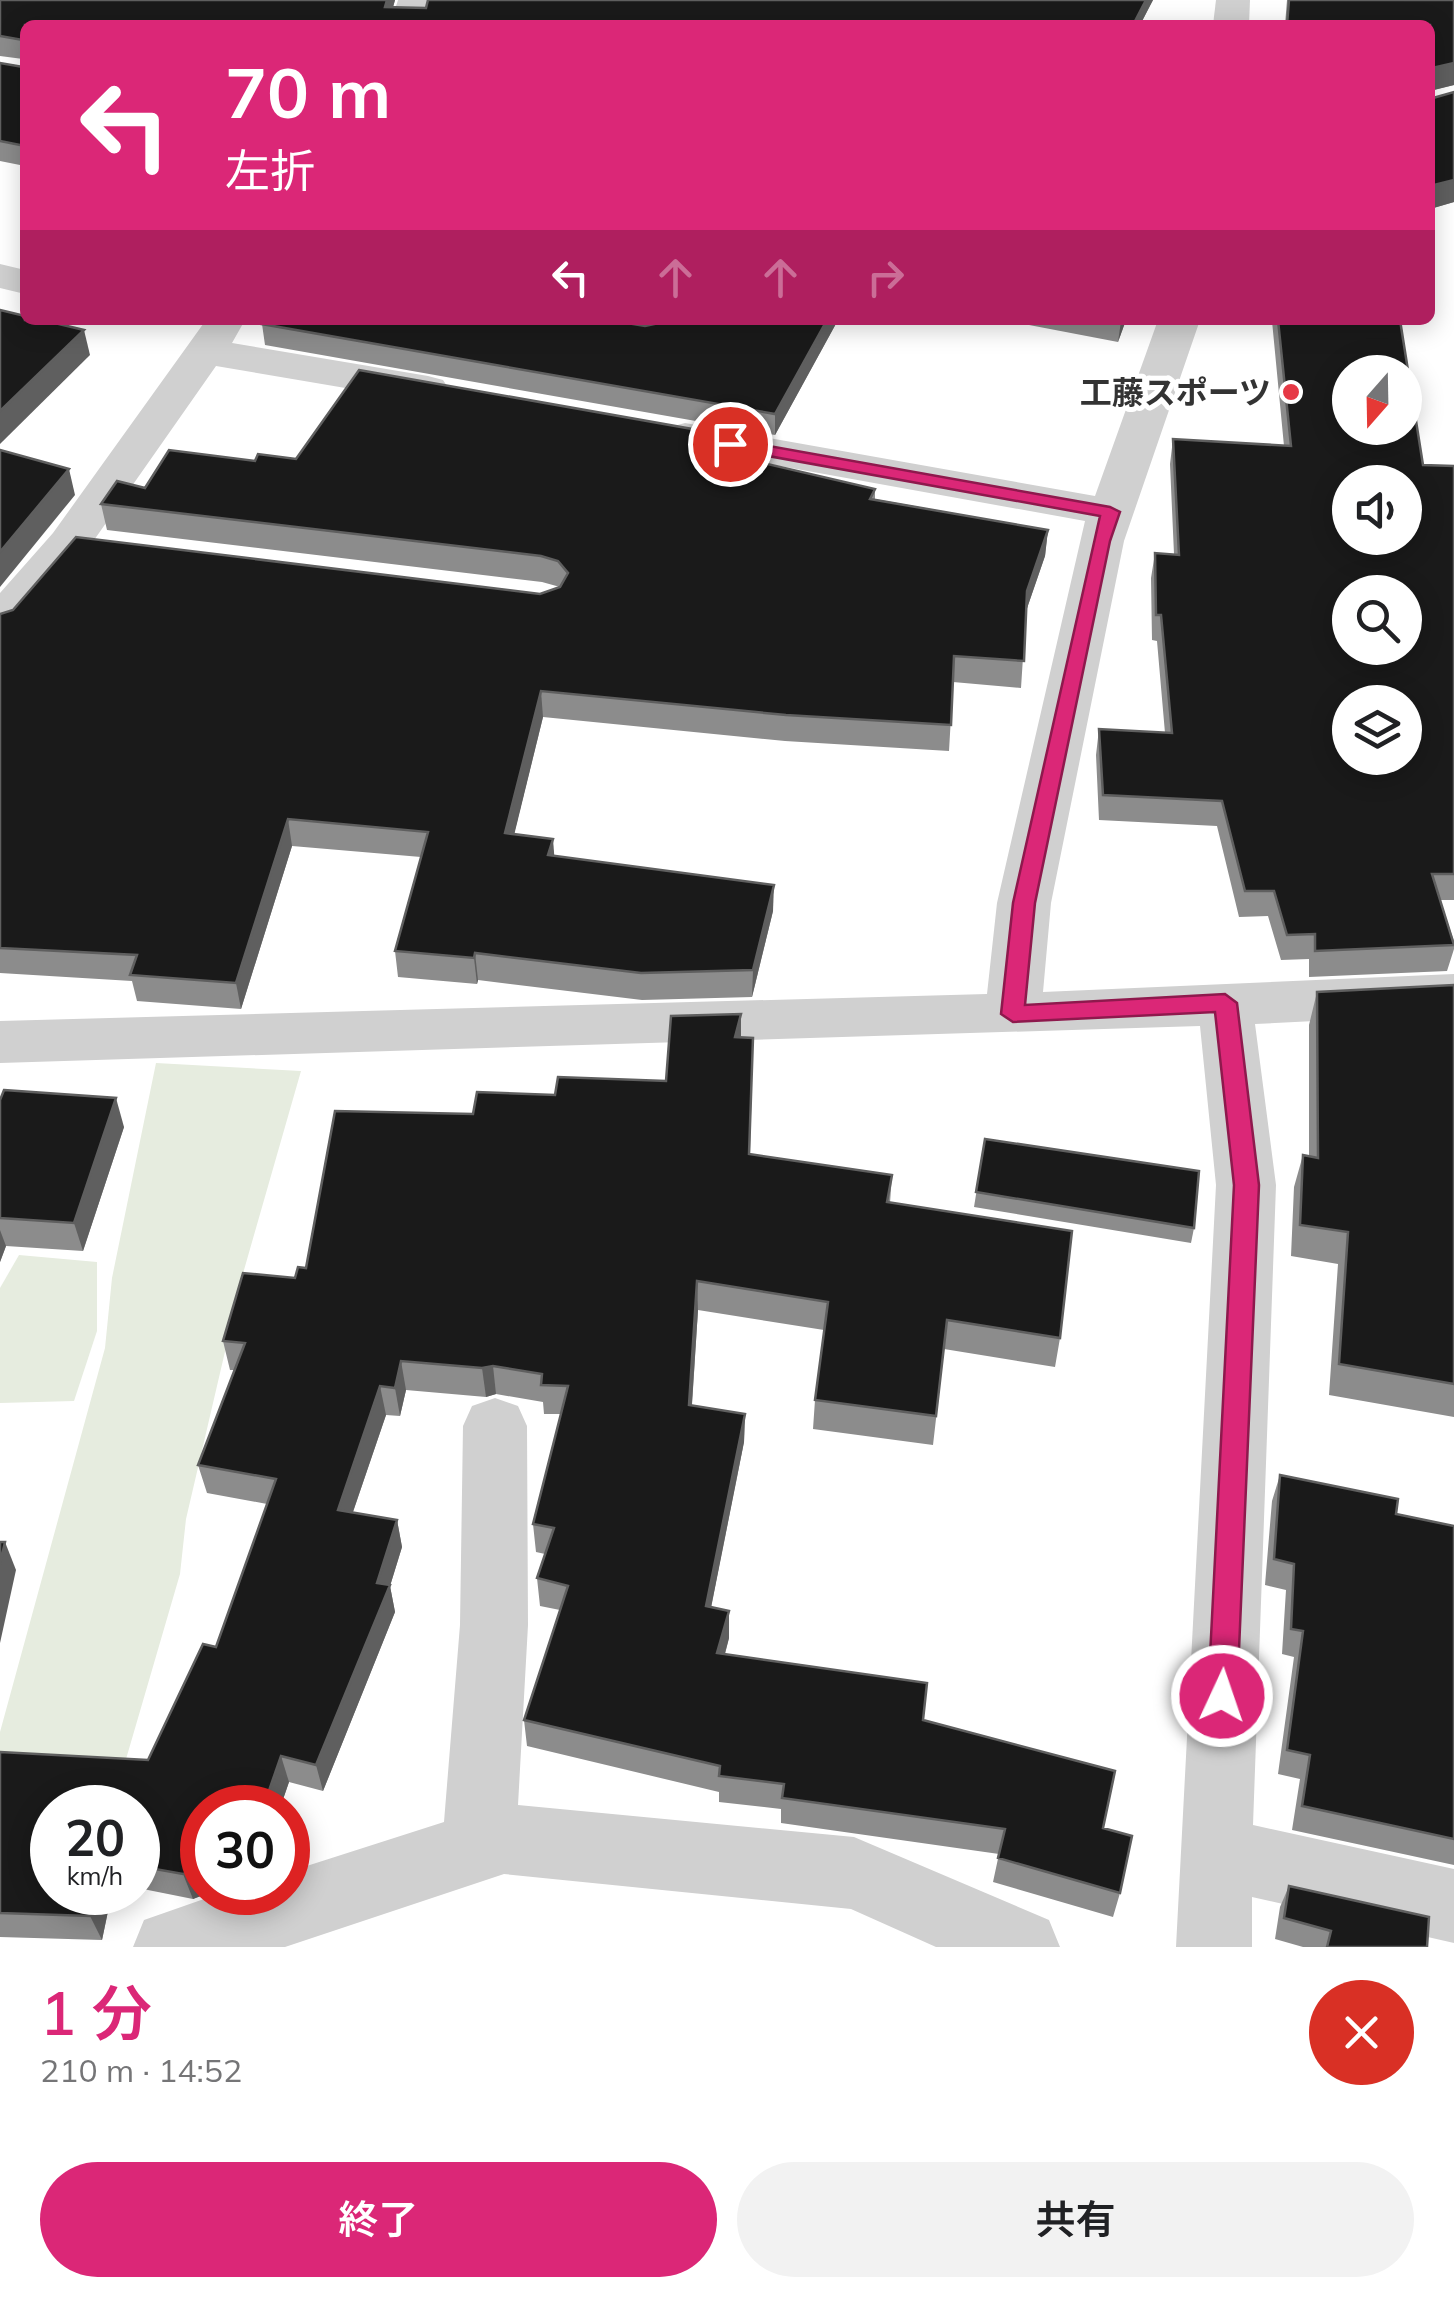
<!DOCTYPE html>
<html lang="ja">
<meta charset="utf-8">
<style>
body{margin:0;font-family:Mulish,"Noto Sans JP",sans-serif;background:#f2f2f2;color:#202124;height:100vh;display:flex;flex-direction:column;font-size:38px;white-space:nowrap}
*{box-sizing:border-box;margin:0}
p{font-size:32px;color:#757577}
.icon{flex:none;width:55px;height:55px;fill:none;stroke:currentColor;stroke-width:2;stroke-linecap:round;stroke-linejoin:round}
.map{position:relative;height:1947px;overflow:hidden}
.drawer{display:flex;flex-direction:column;background:#fff;flex:1}
.drawer>*{flex:none}
.banner{position:absolute;left:20px;top:20px;width:1415px;height:305px;border-radius:15px;box-shadow:0 5px 25px #0003;background:#db2777;color:#fff;overflow:hidden}
.needle{width:65px;rotate:200deg}
.tools{position:absolute;left:1332px;top:355px;display:grid;gap:20px}
.tools a{display:grid;place-items:center;width:90px;height:90px;border-radius:50%;background:#fff;box-shadow:0 5px 25px #0003;font-size:50px}
.speed{position:absolute;left:30px;top:1785px;display:flex;gap:20px;font-size:50px;font-weight:700;text-align:center}
.speed>*{display:grid;place-content:center;width:130px;height:130px;border-radius:50%;background:#fff;box-shadow:0 5px 25px #0003;line-height:1}
.speed small{font-size:25px;font-weight:400}
.speed .limit{border:15px solid #d22;background:#fff;color:#111}
.pin{position:absolute;display:grid;place-items:center;width:85px;height:85px;color:#fff;margin:-42px;border:5px solid #fff;border-radius:50%;box-shadow:0 2px 10px #0007}
.me{position:absolute;width:110px;margin:-55px;rotate:3deg;stroke-linejoin:round;filter:drop-shadow(0 0 8px #0008)}
.turn{display:flex;align-items:center;gap:35px;height:210px;padding:0 40px;font-size:45px}
.turn .icon{width:130px;height:130px;stroke-width:2.5}
.turn b{display:block;font-size:70px;line-height:85px}
.lanes{display:flex;align-items:center;height:95px;padding:0 40px;background:#0003;justify-content:center;gap:50px;direction:ltr}
.lanes .off{opacity:.35}
.round{display:grid;place-items:center;flex:none;width:105px;height:105px;border-radius:52px;background:#f2f2f2}
.summary{display:flex;align-items:center;justify-content:space-between;height:170px;padding:0 40px}
h1{font-size:60px;font-weight:600;line-height:75px;color:#db2777}
.cta{display:flex;gap:20px;margin-top:auto;padding:20px 40px}
.cta a{flex:1;height:115px;border-radius:60px;background:#db2777;color:#fff;font-size:40px;font-weight:600;line-height:115px;text-align:center}
.cta a+a{background:#f2f2f2;color:#202124}
.map>svg:first-child{display:block}
.green{fill:#e6ecdf}
.lines{fill:none;stroke-linecap:round;stroke-linejoin:round}
.minor{fill:#d0d0d0;fill-rule:evenodd}
.wall{fill:#8c8c8c}
.shaded-wall{fill:#5f5f5f}
.building{fill:#1a1a1a;stroke:#5f5f5f;stroke-width:2.5;fill-rule:evenodd}
.route{fill:#db2777;stroke:#8e194d;stroke-width:2.5}
.poi-dot{fill:#e63946;stroke:#fff;stroke-width:4}
.labels{text-anchor:middle;dominant-baseline:central;stroke-width:10;stroke-linejoin:round;paint-order:stroke}
.far-poi-label{font-size:32px;font-weight:bold;fill:#333;stroke:#fff;text-anchor:end}
</style>
<div class="map">
<svg width="1454" height="1947" viewBox="0 0 1454 1947">
<rect width="100%" height="100%" fill="#fff"/>
<g class="green">
<polygon points="156,1063 301,1071 244,1270 186,1519 180,1574 124,1766 0,1757 0,1732 105,1348 112,1278"/>
<polygon points="19,1255 97,1262 97,1331 74,1401 0,1403 0,1288"/>
</g>
<g class="lines">
<g class="minor">
<polygon points="398,0 432,0 426,25 390,25"/>
<polygon points="1216,0 1250,0 1249,25 1213,25"/>
<polygon points="0,264 25,270 25,294 0,288"/>
<polygon points="206,320 245,320 232,343 428,376 443,380 449,389 443,398 428,402 216,366 85,553 17,634 0,638 0,593 53,533"/>
<polygon points="1158,320 1200,320 1124,541 1051,903 1043,992 1454,974 1454,1014 1255,1024 1276,1185 1253,1825 1454,1869 1454,1943 1252,1897 1252,1947 1176,1947 1216,1185 1200,1026 0,1063 0,1021 987,994 997,903 1085,521 685,449 670,445 663,436 670,427 685,423 1095,496"/>
<polygon points="495,1398 518,1406 527,1426 528,1625 518,1805 854,1837 1049,1920 1060,1947 936,1947 851,1909 504,1874 285,1947 133,1947 144,1920 224,1892 288,1892 288,1872 444,1822 460,1625 463,1426 472,1406"/>
</g>
</g>
<g class="wall">
<polygon points="0,0 395,0 393,7 426,8 428,0 1153,0 1140,25 25,25 25,166 0,161 0,63 23,67 23,59 0,56"/>
<polygon points="1287,0 1454,0 1454,85 1433,90 1433,98 1454,92 1454,202 1430,209 1430,25 1285,25"/>
<polygon points="661,320 838,320 775,435 265,345 262,324 645,326 664,321"/>
<polygon points="1003,320 1126,320 1118,342"/>
<polygon points="1263,320 1400,320 1423,465 1454,466 1454,900 1440,900 1454,941 1454,949 1447,971 1309,977 1309,959 1281,960 1268,916 1239,917 1217,826 1099,820 1096,755 1099,729 1165,733 1157,641 1152,640 1151,578 1155,553 1174,554 1170,464 1173,439 1284,446 1272,321"/>
<polygon points="296,459 759,462 875,489 875,499 1048,530 1045,556 1026,611 1021,688 953,682 949,751 785,741 543,717 514,834 554,856 773,911 752,997 642,1000 478,980 477,984 398,977 395,951 421,857 292,846 241,1009 137,1001 132,981 0,973 0,614 540,594 560,587 542,582 107,530 101,504 145,488 255,461"/>
<polygon points="1454,985 1454,1417 1329,1395 1338,1264 1291,1256 1294,1187 1303,1155 1309,1156 1309,1025 1317,992"/>
<polygon points="741,1014 741,1037 753,1038 750,1154 892,1175 890,1203 1060,1338 1055,1367 944,1349 933,1445 813,1429 815,1400 824,1330 698,1310 692,1405 745,1414 744,1442 711,1607 729,1611 729,1638 725,1654 923,1720 1103,1828 1120,1893 1113,1917 993,1882 999,1854 781,1823 781,1809 719,1802 719,1792 527,1746 524,1720 560,1610 540,1606 537,1578 545,1554 536,1552 533,1524 561,1414 544,1414 543,1402 496,1394 486,1397 406,1390 400,1416 386,1415 353,1512 397,1520 402,1547 390,1586 395,1612 323,1791 289,1782 280,1808 202,1808 202,1892 211,1892 193,1899 138,1888 138,1808 52,1808 112,1892 102,1940 0,1937 0,1752 148,1760 216,1647 267,1504 207,1493 198,1465 234,1370 230,1370 223,1341 306,1268 473,1114 555,1095 666,1081"/>
<polygon points="0,1100 124,1127 83,1251 6,1246 0,1262"/>
<polygon points="985,1139 1194,1228 1191,1243 974,1207"/>
<polygon points="1280,1475 1396,1514 1454,1526 1454,1865 1292,1830 1300,1779 1278,1774 1294,1657 1282,1654 1286,1590 1265,1585 1272,1501"/>
<polygon points="1289,1886 1427,1947 1303,1947 1275,1939 1280,1907"/>
</g>
<g class="shaded-wall">
<polygon points="387,0 395,0 388,25 385,7"/>
<polygon points="1146,0 1153,0 1140,25 1133,25"/>
<polygon points="1454,63 1454,85 1430,91 1432,68"/>
<polygon points="1454,180 1454,202 1430,209 1430,186"/>
<polygon points="827,320 838,320 775,435 775,414"/>
<polygon points="1122,320 1126,320 1118,342 1121,321"/>
<polygon points="84,330 90,355 0,444 0,411"/>
<polygon points="760,441 759,467 750,460"/>
<polygon points="69,469 75,495 0,587 0,552"/>
<polygon points="1048,530 1045,556 1024,617 1027,591"/>
<polygon points="541,691 543,717 508,860 505,833"/>
<polygon points="288,819 292,846 241,1009 236,983"/>
<polygon points="553,839 555,865 548,855"/>
<polygon points="774,885 773,911 752,997 753,970"/>
<polygon points="475,953 478,980 477,984 474,958"/>
<polygon points="741,1014 741,1044 735,1037"/>
<polygon points="116,1098 124,1127 83,1251 74,1223"/>
<polygon points="0,1230 6,1246 0,1262"/>
<polygon points="697,1281 698,1310 690,1433 689,1405"/>
<polygon points="401,1361 406,1390 400,1416 395,1388"/>
<polygon points="493,1366 496,1394 486,1397 482,1368"/>
<polygon points="380,1386 386,1415 344,1538 338,1510"/>
<polygon points="745,1414 744,1442 706,1633 706,1606"/>
<polygon points="397,1520 402,1547 390,1586 395,1612 323,1791 316,1765"/>
<polygon points="5,1542 16,1570 0,1643 0,1564"/>
<polygon points="729,1611 729,1638 718,1679 717,1653"/>
<polygon points="281,1756 289,1782 280,1808 263,1808"/>
<polygon points="202,1868 202,1892 211,1892 193,1899 183,1874"/>
<polygon points="96,1892 112,1892 102,1940 90,1916"/>
</g>
<g class="building">
<polygon points="0,0 387,0 385,7 426,8 428,0 1146,0 1133,25 25,25 25,146 0,141 0,63 23,67 23,40 0,36"/>
<polygon points="1289,0 1454,0 1454,63 1432,68 1433,98 1454,92 1454,180 1430,186 1430,25 1287,25"/>
<polygon points="0,310 25,316 25,320 42,320 84,330 0,411"/>
<polygon points="265,320 609,320 645,326 664,322 664,320 827,320 775,414 262,324"/>
<path d="M 1278,320 L 1400,320 L 1423,465 L 1454,466 L 1454,874 L 1432,874 L 1454,945 L 1315,951 L 1315,934 L 1287,935 L 1274,891 L 1245,891 L 1222,801 L 1103,795 L 1099,729 L 1172,733 L 1161,615 L 1156,615 L 1155,553 L 1179,555 L 1173,439 L 1291,446 ZM 1350,372 L 1405,372 L 1405,428 L 1350,428 ZM 1350,482 L 1405,482 L 1405,538 L 1350,538 ZM 1350,592 L 1405,592 L 1405,648 L 1350,648 ZM 1350,702 L 1405,702 L 1405,758 L 1350,758 Z"/>
<polygon points="359,370 760,441 750,460 875,489 870,499 1048,530 1027,591 1024,661 954,656 951,725 786,715 541,691 505,833 553,839 548,855 774,885 753,970 641,973 475,953 474,958 395,951 428,832 288,819 236,983 130,975 137,955 0,948 0,614 13,610 76,537 540,594 560,587 568,573 558,561 541,556 101,504 117,481 145,488 169,450 255,461 258,454 296,459"/>
<polygon points="0,450 69,469 0,552"/>
<polygon points="1454,985 1454,1384 1339,1364 1348,1232 1300,1225 1303,1155 1318,1158 1317,992"/>
<polygon points="741,1014 735,1037 753,1038 749,1154 892,1175 887,1202 1072,1231 1060,1338 947,1320 936,1416 815,1400 828,1302 697,1281 689,1405 745,1414 706,1606 729,1611 717,1653 927,1683 923,1720 1115,1771 1103,1828 1132,1836 1120,1893 998,1858 1005,1829 782,1798 784,1784 719,1776 720,1766 524,1720 568,1586 537,1578 554,1528 533,1524 568,1386 541,1385 542,1374 493,1366 482,1368 401,1361 395,1388 380,1386 338,1510 397,1520 377,1583 390,1585 316,1765 281,1756 263,1808 202,1808 202,1868 183,1874 138,1866 138,1808 52,1808 52,1892 96,1892 90,1916 0,1913 0,1752 148,1760 203,1644 216,1647 276,1479 198,1465 245,1343 223,1341 243,1273 295,1278 298,1267 306,1268 335,1111 473,1114 477,1092 555,1095 558,1077 666,1081 671,1016"/>
<polygon points="4,1090 116,1098 74,1223 0,1218 0,1100"/>
<polygon points="985,1139 1199,1171 1194,1228 976,1192"/>
<polygon points="1280,1475 1398,1499 1396,1514 1454,1526 1454,1839 1302,1806 1310,1755 1287,1750 1303,1631 1291,1629 1294,1564 1274,1559"/>
<polygon points="0,1542 5,1542 0,1564"/>
<polygon points="1289,1886 1429,1917 1427,1947 1327,1947 1331,1931 1284,1918"/>
</g>
<polygon class="route" points="730,439 1110,507 1120,512 1110,541 1035,903 1025,1005 1225,994 1237,1003 1259,1185 1237,1696 1232,1706 1222,1710 1212,1706 1208,1696 1234,1185 1215,1012 1013,1022 1001,1014 1013,903 1100,516 724,448 724,441"/>
<circle class="poi-dot" cx="1291" cy="392" r="10"/>
<g class="labels">
<g class="far-poi-label">
<text x="1271" y="392">工藤スポーツ</text>
</g>
</g>
</svg>
<div class="tools">
<a><svg class="needle" viewBox="-14 -14 28 28"><path d="M0-13l5 13h-10z" fill="#e53935"/><path d="M0 13l5-13h-10z" fill="#757577"/></svg></a>
<a><svg class="icon" aria-label="sound" viewBox="0 0 24 24"><path d="M4 9h4l5-4v14l-5-4H4zM17 9q2 3 0 6"/></svg></a>
<a><svg class="icon" aria-label="search" viewBox="0 0 24 24"><circle cx="10" cy="10" r="6"/><path d="M15 15l6 6"/></svg></a>
<a><svg class="icon" aria-label="layers" viewBox="0 0 24 24"><path d="M12 4l9 5-9 5-9-5zM3 14l9 5 9-5"/></svg></a>
</div>
<div class="speed"><div>20<small>km/h</small></div><div class="limit">30</div></div>
<div class="pin" style="left:730px;top:444px;background:#d93025"><svg class="icon" aria-label="arrive" viewBox="0 0 24 24"><path d="M6 21V4h12l-3 4 3 4H6"/></svg></div>
<svg class="me" style="left:1222px;top:1696px" viewBox="-20 -20 40 40"><circle r="17" fill="#db2777" stroke="#fff" stroke-width="3"/><path d="M0-11L8 9 0 5-8 9z" fill="#fff"/></svg>
<div class="banner">
<div class="turn"><svg class="icon" aria-label="left" viewBox="0 0 24 24"><path d="M17 20v-9H6M10 6l-5 5 5 5"/></svg><div><b>70 m</b>左折</div></div>
<div class="lanes"><svg class="icon" aria-label="left" viewBox="0 0 24 24"><path d="M17 20v-9H6M10 6l-5 5 5 5"/></svg><svg class="icon off" aria-label="ahead" viewBox="0 0 24 24"><path d="M12 20V5M6 11l6-6 6 6"/></svg><svg class="icon off" aria-label="ahead" viewBox="0 0 24 24"><path d="M12 20V5M6 11l6-6 6 6"/></svg><svg class="icon off" aria-label="right" viewBox="0 0 24 24"><path d="M7 20v-9h11M14 6l5 5-5 5"/></svg></div>
</div>
</div>
<section class="drawer">
<div class="summary"><div><h1>1 分</h1><p>210 m · 14:52</p></div><a class="round" style="background:#d93025;color:#fff"><svg class="icon" aria-label="close" viewBox="0 0 24 24"><path d="M6 6l12 12M18 6L6 18"/></svg></a></div>
<div class="cta"><a>終了</a><a>共有</a></div>
</section>
